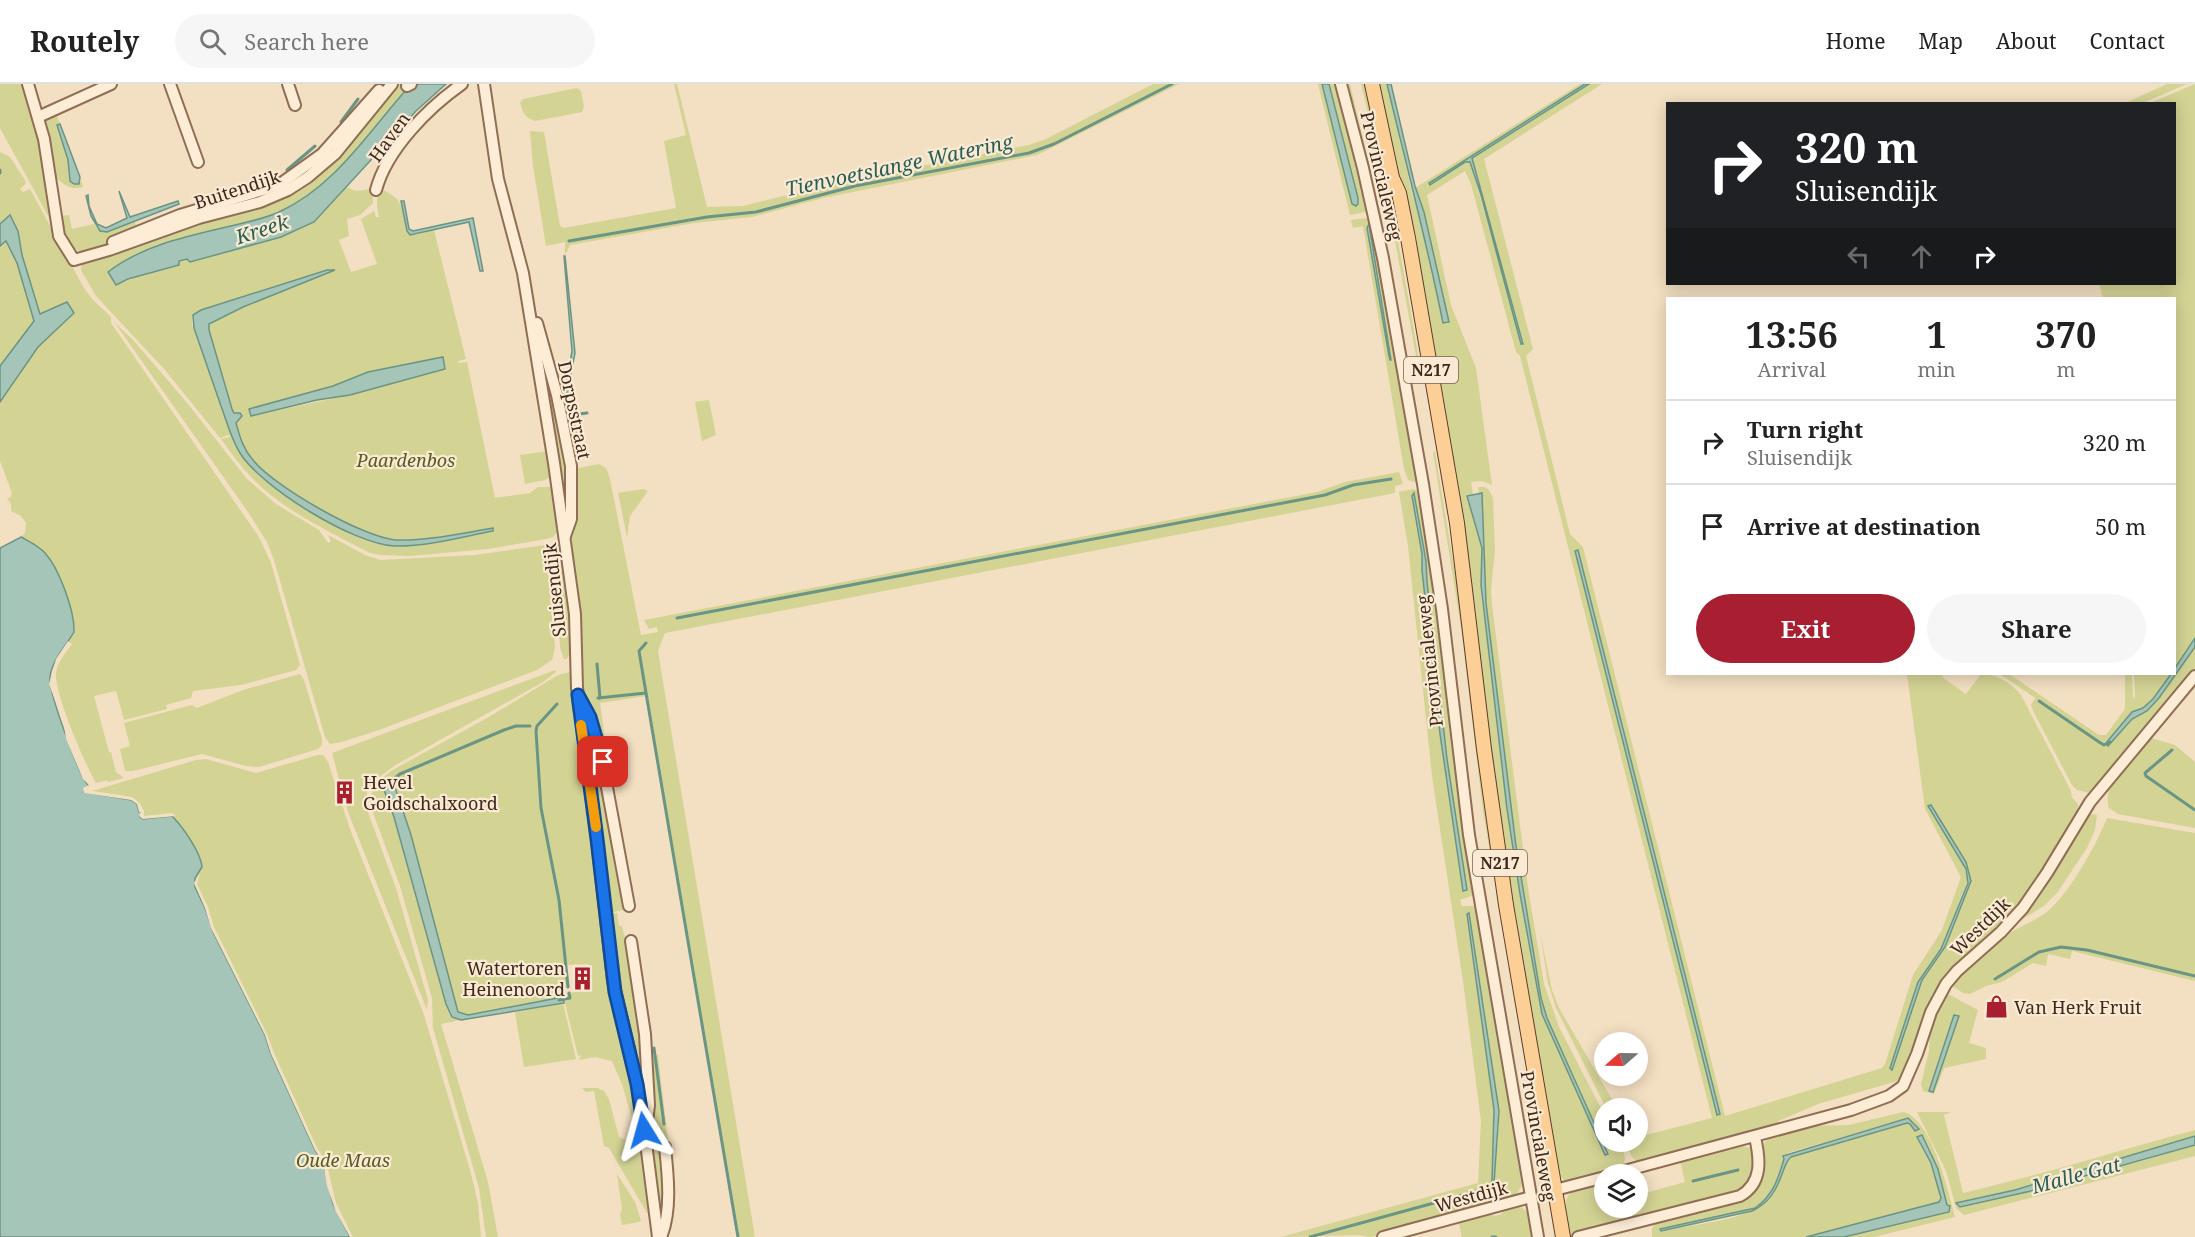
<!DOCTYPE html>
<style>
body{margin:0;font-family:"Noto Serif",serif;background:#f6f6f6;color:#222;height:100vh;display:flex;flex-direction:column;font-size:22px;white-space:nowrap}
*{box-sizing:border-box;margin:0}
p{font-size:20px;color:#767676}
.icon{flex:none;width:33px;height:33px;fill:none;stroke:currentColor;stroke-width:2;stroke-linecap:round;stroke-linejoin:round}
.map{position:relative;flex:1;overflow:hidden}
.drawer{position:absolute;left:1666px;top:213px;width:510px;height:378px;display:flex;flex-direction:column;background:#fff;border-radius:0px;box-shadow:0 3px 15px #0003}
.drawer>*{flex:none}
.hud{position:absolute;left:1666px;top:18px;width:510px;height:183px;border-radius:0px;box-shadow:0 3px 15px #0003;background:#202124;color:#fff;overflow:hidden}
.needle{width:39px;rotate:250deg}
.fabs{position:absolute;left:1594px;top:948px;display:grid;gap:12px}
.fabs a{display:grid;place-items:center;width:54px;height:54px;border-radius:50%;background:#fff;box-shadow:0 3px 15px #0003;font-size:30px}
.pin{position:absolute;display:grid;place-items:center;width:51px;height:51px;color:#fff;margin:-26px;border-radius:12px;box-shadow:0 3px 9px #0006}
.me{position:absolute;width:66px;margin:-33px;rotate:352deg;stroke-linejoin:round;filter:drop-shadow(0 0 4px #0008)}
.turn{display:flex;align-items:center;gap:21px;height:126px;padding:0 30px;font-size:27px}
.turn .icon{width:78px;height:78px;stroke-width:2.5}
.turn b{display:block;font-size:42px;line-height:51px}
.lanes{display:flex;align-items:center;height:57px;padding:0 30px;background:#0003;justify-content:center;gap:30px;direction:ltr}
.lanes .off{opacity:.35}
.eta{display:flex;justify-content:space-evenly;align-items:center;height:102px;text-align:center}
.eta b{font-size:36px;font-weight:700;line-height:42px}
.button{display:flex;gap:12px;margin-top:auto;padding:12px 30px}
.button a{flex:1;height:69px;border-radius:36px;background:#a71f30;color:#fff;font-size:24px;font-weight:700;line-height:69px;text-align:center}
.button a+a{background:#f6f6f6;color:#222}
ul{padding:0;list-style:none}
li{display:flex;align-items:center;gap:18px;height:84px;padding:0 30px;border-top:2px solid #e0e0e0}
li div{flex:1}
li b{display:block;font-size:22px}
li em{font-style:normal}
header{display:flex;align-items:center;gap:36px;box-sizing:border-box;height:84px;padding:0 30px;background:#fff;border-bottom:2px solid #e0e0e0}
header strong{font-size:28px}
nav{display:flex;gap:33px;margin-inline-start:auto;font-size:21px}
.search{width:420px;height:54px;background:#f6f6f6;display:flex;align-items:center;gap:15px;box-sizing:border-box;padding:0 21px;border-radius:33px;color:#767676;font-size:22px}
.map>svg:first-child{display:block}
.green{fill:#d3d394;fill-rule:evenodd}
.water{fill:#a5c5b8;stroke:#6a9585;stroke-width:1.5}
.pier{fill:#f3dfc2}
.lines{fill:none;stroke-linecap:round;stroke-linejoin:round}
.stream{stroke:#6a9585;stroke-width:3}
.minor-casing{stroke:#906e56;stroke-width:14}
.major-casing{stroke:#5d3c2b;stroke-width:16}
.minor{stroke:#fdedd7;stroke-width:10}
.major{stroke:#fbcf96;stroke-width:14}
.route-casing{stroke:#114b97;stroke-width:15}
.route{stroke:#1a73e8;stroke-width:10}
.slow{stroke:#f59e0b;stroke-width:10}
.labels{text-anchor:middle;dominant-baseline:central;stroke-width:4.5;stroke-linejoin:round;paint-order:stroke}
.shield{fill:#faead3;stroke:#766353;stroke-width:1.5}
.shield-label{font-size:16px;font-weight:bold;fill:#3e291c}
.street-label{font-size:18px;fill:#3e291c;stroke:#faead3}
.park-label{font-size:18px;font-style:italic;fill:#555d20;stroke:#faead3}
.poi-label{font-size:18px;fill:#3e291c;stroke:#faead3;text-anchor:start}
.water-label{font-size:20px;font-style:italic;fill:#2a5f56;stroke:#faead3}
</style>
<header>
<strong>Routely</strong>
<div class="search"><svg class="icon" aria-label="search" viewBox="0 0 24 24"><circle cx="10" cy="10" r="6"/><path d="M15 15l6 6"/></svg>Search here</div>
<nav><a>Home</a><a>Map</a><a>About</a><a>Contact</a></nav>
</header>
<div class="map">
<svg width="2195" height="1153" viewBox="0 0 2195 1153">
<rect width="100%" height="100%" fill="#f3dfc2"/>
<g class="green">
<polygon points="0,0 25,0 35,33 53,141 0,44"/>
<path d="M 394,0 L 404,0 L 406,6 C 370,47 341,93 293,121 C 263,139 226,142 192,151 C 162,159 136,174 108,189 L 116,201 L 188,174 L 190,178 L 281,153 L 300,145 L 314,138 L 346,103 L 356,107 L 372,105 L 373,119 L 360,131 L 347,135 L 349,152 L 339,156 L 351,188 L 377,180 L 361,135 L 374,127 L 376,133 L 379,133 C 377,123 375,113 381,105 C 408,118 399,124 408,149 L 415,151 L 434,146 L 466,275 L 458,277 L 458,279 L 467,278 L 495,414 L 530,409 L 538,403 L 551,403 L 553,405 L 560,445 L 553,453 L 546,455 L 488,465 L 410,472 L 381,471 L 370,469 C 330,448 284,427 253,395 C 241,383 231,369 221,355 L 230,353 L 229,351 L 220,354 L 165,286 L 96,212 L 81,186 L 82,178 L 288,108 ZM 327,186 L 335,186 L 231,228 L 209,239 L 209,246 L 232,325 L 235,329 L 240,329 L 242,332 L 236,339 C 240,353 243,365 253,376 C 274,402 363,453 396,455 C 427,457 462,449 492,444 L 493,447 C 463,453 424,465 393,462 C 385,461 375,456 367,453 C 322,437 267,408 239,368 L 192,240 L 193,231 ZM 442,273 L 445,285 L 350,311 L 251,332 L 249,325 L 333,302 L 368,288 Z"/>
<polygon points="674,0 677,0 707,123 743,122 844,97 1029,61 1046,55 1153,0 1179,0 1037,71 823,114 752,133 694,139 570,161 565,171 565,158 546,162 533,82 530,47 544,48 560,142 563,144 676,124 664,57 686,51"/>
<polygon points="1318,0 1322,0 1352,119 1356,122 1358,120 1358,114 1329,0 1337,0 1368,124 1365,128 1350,131"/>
<polygon points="1347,0 1350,0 1382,135 1389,183 1372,103"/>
<path d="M 1361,0 L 1366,0 C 1387,95 1405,191 1421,288 L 1419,288 L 1384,96 Z"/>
<path d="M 1377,0 L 1387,0 L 1412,109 L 1421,134 L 1443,239 L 1448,238 L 1424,128 L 1415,104 L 1580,0 L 1585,0 L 1429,99 L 1430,101 L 1465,78 L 1470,78 L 1522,260 L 1472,74 L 1589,0 L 1602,0 L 1484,75 L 1533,265 L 1526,272 L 1570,450 L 1583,463 L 1725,1032 L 1882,984 L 1885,980 L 1913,891 L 1942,846 L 1961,793 L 1925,725 L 1907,590 L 1943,590 L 1942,593 L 1966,610 L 1981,590 C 1997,590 2011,599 2021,611 L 2071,707 C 2072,717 2072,712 2078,720 L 2078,729 L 2038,798 L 2015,828 L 1955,885 L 1908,984 L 1897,997 L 1818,1020 L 1774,1039 L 1765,1046 L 1639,1079 L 1632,1073 L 1624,1058 L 1638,1058 L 1638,1053 L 1712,1034 L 1520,272 L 1516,268 L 1471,100 L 1465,87 L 1427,111 L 1451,221 L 1476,284 L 1492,401 L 1482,397 L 1471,398 L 1473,411 L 1467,412 L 1482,464 L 1481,509 L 1520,810 L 1544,934 L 1605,1071 L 1607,1069 L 1547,934 L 1541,914 L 1516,762 L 1486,519 L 1482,410 L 1479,410 L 1478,403 L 1485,403 L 1489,406 L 1493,414 L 1495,467 L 1491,506 L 1492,521 L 1528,804 L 1544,900 L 1559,943 L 1605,1032 L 1605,1058 L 1618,1058 C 1624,1067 1629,1076 1620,1085 L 1585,1095 L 1566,1098 L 1557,1089 L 1519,872 L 1420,202 L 1416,153 L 1411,131 L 1399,93 ZM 1575,467 L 1720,1030 L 1717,1031 ZM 1931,721 L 1966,778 L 1971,797 L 1945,863 L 1922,896 L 1892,986 L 1890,984 L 1918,898 L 1941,865 L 1968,796 L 1963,780 L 1929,723 Z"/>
<polygon points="2167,0 2187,0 2143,19 2123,20"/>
<polygon points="2195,0 2195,554 2175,584 2175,214 2103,214 2099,200 2175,200 2175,20 2150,19"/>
<path d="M 577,4 L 581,7 L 584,23 L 582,28 L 535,37 C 525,34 523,29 520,19 L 523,15 Z"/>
<path d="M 57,32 L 60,40 L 57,41 L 68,76 L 69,95 L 80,99 L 81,96 L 83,103 C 69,107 62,99 52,90 L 47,45 L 44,43 L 44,37 Z"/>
<path d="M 0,68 L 10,73 L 25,96 L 26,99 L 20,105 L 23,108 L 30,105 L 84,204 L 92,215 L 111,233 L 111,239 L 259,453 L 271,479 L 300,581 L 296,586 L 241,601 L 193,607 L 191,614 L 166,621 L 167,625 L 124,636 L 116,607 L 94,612 L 109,668 L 111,668 L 116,688 L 124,694 L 108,698 L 107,696 L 96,699 C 85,680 54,609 56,589 C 58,577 65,570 72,560 L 68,557 L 75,546 L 74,539 C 62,498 60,476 21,453 L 25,449 L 26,439 L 21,432 L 11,427 L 11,420 L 7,414 L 10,414 L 12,409 L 0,377 L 0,318 L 38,263 L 73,228 L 67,218 L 41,230 L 22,171 L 16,142 L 10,132 L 0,140 Z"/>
<path d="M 69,131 L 72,145 L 94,140 L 98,146 L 103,148 L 143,133 L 135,138 L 136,141 L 166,132 L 91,167 C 68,171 64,150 59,132 Z"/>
<path d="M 1367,134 L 1371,137 L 1418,396 L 1414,398 L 1408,396 L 1404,385 L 1363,142 L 1353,144 L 1351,136 ZM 1369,140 L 1391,276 L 1367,144 Z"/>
<polygon points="6,157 17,179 34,238 0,282 0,162"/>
<polygon points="115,239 133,256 184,315 247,395 276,420 319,446 328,459 331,457 328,451 367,472 381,476 475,471 546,461 555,564 552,576 537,586 379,646 342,658 330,660 325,653 274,476 267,458 248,428"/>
<polygon points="535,242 569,377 566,436"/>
<polygon points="709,316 716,351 702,357 695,318"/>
<polygon points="549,367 551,393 545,396 525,400 520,371"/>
<polygon points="1433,368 1435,368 1464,544 1485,721 1555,1153 1483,727 1461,543"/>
<polygon points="599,380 606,384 610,395 641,551 658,548 657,543 649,545 644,536 1317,408 1345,398 1399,388 1403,400 1395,402 1395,409 665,549 658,567 755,1153 737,1153 646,612 600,619 606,662 603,662 595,633 581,604 570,453 573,389 579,384"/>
<polygon points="643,405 648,407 630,432 627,453 618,409"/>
<path d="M 1413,405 L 1420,408 L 1433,486 L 1474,811 L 1460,816 L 1462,822 L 1476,822 L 1523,1100 L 1515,1112 L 1503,1118 L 1370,1153 L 1360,1151 L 1281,1153 L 1478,1099 L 1481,1037 L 1463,897 L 1432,692 L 1408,462 L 1399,408 ZM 1415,411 L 1426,477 L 1427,498 L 1443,646 L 1466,806 L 1464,807 L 1440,650 L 1422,483 L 1422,470 L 1412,412 ZM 1469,830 L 1499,1027 L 1499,1040 L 1493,1103 L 1483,1107 L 1482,1104 L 1490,1101 L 1492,1096 L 1494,1026 L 1467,831 Z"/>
<polygon points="555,458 562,459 571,529 571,570 566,575 564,575 560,564 558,517 553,471"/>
<polygon points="1445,516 1476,756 1544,1153 1541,1153 1474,755"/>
<polygon points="2195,563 2195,586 2191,592 2089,709 2077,706 2072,701 2033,627 2031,621 2035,614 2000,590 2009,590 2099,651 2106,651 2125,625 2125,590 2132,590 2133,615 2135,612 2134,590 2171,590 2157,611 2147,621 2130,631 2107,659 2108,662 2132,635 2147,627 2159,614"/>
<polygon points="555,586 556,588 543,598 394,682 371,699 367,707 366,723 396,804 428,916 427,926 348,728 332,669"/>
<path d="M 570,588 L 595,766 L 593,766 L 593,773 L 596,774 L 638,1029 L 631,1031 L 622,1000 L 612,977 L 595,973 L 579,976 L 581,971 L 578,972 L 565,919 L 468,931 L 458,929 L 401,722 L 390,696 L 384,703 L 394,733 L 446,920 L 452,933 L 461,936 L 441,940 L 488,1098 L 498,1153 L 486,1153 L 479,1104 L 433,944 L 432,914 L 400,802 L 372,726 C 367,707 377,698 391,687 L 494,630 L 558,591 ZM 588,880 L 591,899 L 580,901 L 581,907 L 562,910 L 561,905 L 570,903 L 567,881 Z"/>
<polygon points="300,590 304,596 322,655 322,661 318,665 259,683 246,682 202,670 133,687 125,687 120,665 130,662 124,639 192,621 197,624 243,606"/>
<polygon points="585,624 594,650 627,825 610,829"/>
<path d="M 2148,653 L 2175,661 L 2195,678 L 2195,744 L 2118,730 L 2109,724 C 2101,697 2132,672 2148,653 Z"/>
<polygon points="318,671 323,671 328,678 350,745 423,928 470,1086 478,1119 481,1153 285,1153 82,710 196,676 206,675 256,689"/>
<polygon points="2089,730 2097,731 2095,746 2087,764 2057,809 2045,821 2018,838 2017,837 2086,732"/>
<path d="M 2107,734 L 2195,749 L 2195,897 L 2072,867 L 2070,875 L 2048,870 L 2046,882 L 2033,879 L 2002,898 L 1986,902 L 1970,910 L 1963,909 L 1951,901 C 1964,884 1984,865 2002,853 C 2017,844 2033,838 2047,828 C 2070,809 2096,761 2107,734 Z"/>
<polygon points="617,829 619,842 622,842 636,898 647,1029 619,909 610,830"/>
<polygon points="1540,849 1552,906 1559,924 1617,1024 1606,1024 1556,924 1548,899"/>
<polygon points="1946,911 1950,911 1978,926 1969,959 1986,964 1986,975 1944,984 1934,1010 1923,1007 1921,1000 1929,967 1930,942"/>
<polygon points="563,919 576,975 524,983 515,928"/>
<polygon points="658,971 668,1056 663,1057 665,1075 661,1146 649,1049 651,973"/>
<polygon points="582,1004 599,1004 600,1006 603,1006 609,1015 619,1053 641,1063 652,1128 647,1129 609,1064 604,1062 594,1007 586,1008"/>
<path d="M 1903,1028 C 1931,1033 1949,1109 1955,1133 L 1874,1153 L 1844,1153 L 1949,1127 L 1938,1085 L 1922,1051 L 1917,1054 L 1931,1079 L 1941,1114 L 1939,1118 L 1935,1120 L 1806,1153 L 1652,1153 L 1652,1144 L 1656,1139 L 1736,1118 L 1761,1096 L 1763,1083 L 1762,1066 L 1765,1058 L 1771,1053 L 1808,1042 L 1849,1041 ZM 1908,1034 L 1916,1041 L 1915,1047 L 1910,1040 L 1907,1039 L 1792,1073 C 1781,1081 1781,1099 1773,1111 C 1757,1134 1707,1138 1681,1144 L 1758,1122 L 1773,1106 L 1784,1075 L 1783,1072 L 1788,1069 Z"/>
<path d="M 1917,1028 L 1951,1028 L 1944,1031 L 1963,1109 C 2041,1091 2117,1067 2195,1046 L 2195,1052 L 2015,1106 L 1958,1118 L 1957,1122 L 2142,1077 L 2195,1061 L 2195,1072 L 1964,1131 L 1956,1124 L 1946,1087 Z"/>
<path d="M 1738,1061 L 1750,1064 C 1758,1080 1753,1093 1742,1106 L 1569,1151 C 1562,1106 1563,1109 1605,1096 L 1605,1124 L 1638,1124 L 1638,1111 L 1685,1098 L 1680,1076 Z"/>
<polygon points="617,1090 635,1118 641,1136 639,1138 622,1141 620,1130 622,1125"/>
<path d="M 1513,1122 C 1531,1122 1531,1138 1533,1153 L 1462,1153 L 1459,1140 L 1488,1129 L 1495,1132 L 1502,1130 L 1504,1125 Z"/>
</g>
<g class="water">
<path d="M 418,0 L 446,0 L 416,27 L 314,138 L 281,153 L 190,178 L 187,175 L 179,177 L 179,181 L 128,195 L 116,201 L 108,188 C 143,161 188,152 231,142 C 247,138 264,135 279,128 C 334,103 367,50 406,6 Z"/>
<polygon points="1322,0 1329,0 1358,114 1358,120 1356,122 1352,120"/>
<path d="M 1387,0 L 1391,0 L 1415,102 L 1424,128 L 1449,238 L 1443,239 C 1427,159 1406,80 1387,0 Z"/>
<polygon points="1585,0 1589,0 1472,74 1523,260 1521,260 1481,111 1470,78 1465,78 1430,101 1429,99"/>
<polygon points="60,40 80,93 79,100 74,100 70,97 68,76 57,41"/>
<polygon points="119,107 130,133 178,117 179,120 107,148 100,147 91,132 86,112 88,111 89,122 97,140 106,144 127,134"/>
<polygon points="401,117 404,117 409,145 413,147 473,134 483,187 480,187 469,138 410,151 407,147"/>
<polygon points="10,131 18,147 22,171 40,230 67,218 74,229 38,263 0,318 0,282 34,237 17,179 6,157 0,162 0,140"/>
<polygon points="1369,140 1391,276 1390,276 1389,272 1367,144"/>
<polygon points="564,172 565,172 575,269 570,294 571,321 580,368 578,369 571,344 566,301 572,267"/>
<path d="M 327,186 L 335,186 L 243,223 L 209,240 L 209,246 L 232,325 L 234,329 L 240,329 L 242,332 L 236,339 C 240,353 243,365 253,376 C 273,402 364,454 396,456 C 428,457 462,449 493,444 L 493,447 C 461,453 427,463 394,462 C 353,460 261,403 240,369 C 231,355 227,338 221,322 C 212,296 203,270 194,244 L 193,231 L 201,226 Z"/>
<polygon points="443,273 445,285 350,311 317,316 251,332 249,325 333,302 368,288"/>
<polygon points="1414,409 1426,477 1427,498 1447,675 1467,806 1463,807 1440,650 1422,486 1422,470 1412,412"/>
<polygon points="1482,409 1486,519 1516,762 1541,914 1547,934 1608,1070 1605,1071 1542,930 1520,810 1507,725 1481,501 1482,464 1467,412"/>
<path d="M 21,453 C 30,458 39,462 45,469 C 59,484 75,528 74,548 C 66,562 52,576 50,593 C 48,606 79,693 89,702 L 84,708 L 131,716 L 137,720 L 139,728 L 141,729 L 140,733 L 143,735 L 172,732 C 183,743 201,769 202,783 L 195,794 L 195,803 L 205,824 L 214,850 L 265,951 L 271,970 L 315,1066 L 323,1078 L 333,1120 L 350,1153 L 0,1153 L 0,464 Z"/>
<polygon points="1578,466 1720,1030 1717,1031 1575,467"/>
<polygon points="2195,554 2195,563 2159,614 2147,627 2132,635 2108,662 2106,659 2132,628 2143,624 2153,615 2171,590 2175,590 2175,584"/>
<polygon points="390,696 396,706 411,751 458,928 468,931 563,913 564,919 461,936 452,933 446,920 394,733 384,706 382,706 382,703"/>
<polygon points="1931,721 1966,778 1971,797 1945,863 1922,896 1892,986 1890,984 1918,898 1941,865 1968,799 1966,785 1928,722"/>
<polygon points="1469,829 1499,1027 1494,1099 1491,1104 1483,1107 1482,1104 1490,1101 1492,1096 1494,1026 1467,830"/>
<polygon points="1954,931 1959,932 1933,1008 1929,1007"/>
<path d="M 1908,1034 L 1919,1045 L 1915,1047 L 1910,1040 L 1907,1039 L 1791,1073 C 1786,1077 1785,1083 1782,1090 C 1776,1107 1769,1119 1752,1127 L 1661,1147 L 1660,1145 L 1755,1124 C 1773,1112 1778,1095 1784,1075 L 1783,1072 Z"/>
<polygon points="1922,1051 1938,1085 1947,1121 1950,1122 1949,1128 1844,1153 1806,1153 1939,1118 1941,1114 1931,1079 1917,1053"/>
<polygon points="2195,1052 2195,1061 2031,1107 1960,1123 1956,1119 2015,1106"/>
</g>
<g class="pier">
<polygon points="68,557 70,559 58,576 52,599 66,641 68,654 86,694 92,701 91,704 87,706 132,713 140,719 144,727 144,732 172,729 176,732 143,735 140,733 139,730 141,729 139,728 137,720 131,716 84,709 83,704 89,701 83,695 66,655 64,641 49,600 56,575"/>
<polygon points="200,789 197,800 208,823 214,843 267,950 274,969 317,1064 326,1077 336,1119 353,1153 350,1153 336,1128 327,1102 323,1078 315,1066 271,970 265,951 211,844 205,824 194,799"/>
</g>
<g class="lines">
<g class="stream">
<polyline points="341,38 358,15"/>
<polyline points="0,86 0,89"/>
<polyline points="287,86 315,62"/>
<polyline points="569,157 707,133 756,128 855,102 1029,69 1054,60 1172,0"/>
<polyline points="571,331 587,329"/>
<polyline points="677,534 1325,411 1353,401 1391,395"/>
<polyline points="597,580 600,614"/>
<polyline points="646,609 738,1153"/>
<polyline points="598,614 646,609 639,567 646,559"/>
<polyline points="2039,617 2099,658 2104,661 2110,658"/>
<polyline points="557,620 537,642 536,647 541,724 559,816 568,903"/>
<polyline points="2172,666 2145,689 2146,692 2195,726"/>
<polyline points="389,699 400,690 504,646 516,642 530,642"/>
<polyline points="1995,895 2039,868 2061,863 2087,866 2195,892"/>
<polyline points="559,916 570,914 569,909"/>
<polyline points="654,964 664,1040"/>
<polyline points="1693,1097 1738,1086"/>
<polyline points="1612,1125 1613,1124"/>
<polyline points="1310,1153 1485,1105"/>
<polyline points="1492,1153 1496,1153"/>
</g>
<defs>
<g id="minor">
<polyline points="28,0 44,55 59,152 74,176 109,166 199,134 260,118 288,106 308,93 335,70 392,0"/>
<polyline points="170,0 198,78"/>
<polyline points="288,0 295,21"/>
<polyline points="484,0 498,95 523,189 554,379 575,530 577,604 597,755 613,897 640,1012 658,1153"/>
<polyline points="1341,0 1363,84 1383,174 1423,400 1442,525 1469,751 1538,1153"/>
<polyline points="407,2 411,0"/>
<polyline points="38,33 111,0"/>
<path d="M 376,106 C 387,65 428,24 462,0"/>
<polyline points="113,158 180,131 266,105 283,98 322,70 379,6"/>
<polyline points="537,239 557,311 571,382 571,435 565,452"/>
<polyline points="581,616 594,646 601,671 629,822"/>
<polyline points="631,857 645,950 649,1021 647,1038"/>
<polyline points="1613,1090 1851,1026 1889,1012 1903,1002 1917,970 1931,928 1946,900 1957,887 2001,848 2023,824 2047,789 2090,718 2195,592"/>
<polyline points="1555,1106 1605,1093"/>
<path d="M 661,1153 C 672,1127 668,1091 665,1063"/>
<polyline points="1383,1153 1531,1113"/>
<path d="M 1578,1153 L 1740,1112 C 1763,1099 1760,1075 1755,1053"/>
</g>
<g id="major">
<polyline points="1372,0 1394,103"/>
<polyline points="1393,96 1399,109 1408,154 1457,439 1484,665 1506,821 1563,1153"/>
</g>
</defs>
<use href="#minor" class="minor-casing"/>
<use href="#major" class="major-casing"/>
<use href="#minor" class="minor"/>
<use href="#major" class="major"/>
</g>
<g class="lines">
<defs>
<polyline id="route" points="603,678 590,633 578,611 597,755 615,908 637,1000 644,1046"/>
</defs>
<use href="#route" class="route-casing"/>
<use href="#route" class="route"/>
<polyline class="slow" points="581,641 596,743"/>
</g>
<defs>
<symbol id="building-bare" viewBox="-9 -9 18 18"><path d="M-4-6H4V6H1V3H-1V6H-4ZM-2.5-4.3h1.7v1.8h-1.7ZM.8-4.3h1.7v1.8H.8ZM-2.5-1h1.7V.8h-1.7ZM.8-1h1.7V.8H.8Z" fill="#a71f30" stroke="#faead3" stroke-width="2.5" paint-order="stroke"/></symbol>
<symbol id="shop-bare" viewBox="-9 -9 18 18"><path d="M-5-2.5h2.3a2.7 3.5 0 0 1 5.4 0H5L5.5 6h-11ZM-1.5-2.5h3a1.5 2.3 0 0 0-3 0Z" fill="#a71f30" stroke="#faead3" stroke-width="2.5" paint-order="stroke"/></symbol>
</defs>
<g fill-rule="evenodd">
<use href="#building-bare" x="328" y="692" width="33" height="33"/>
<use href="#building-bare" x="566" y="878" width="33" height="33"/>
<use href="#shop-bare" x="1980" y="906" width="33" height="33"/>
</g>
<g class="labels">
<g class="shield">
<rect x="1404" y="273" width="54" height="26" rx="4.5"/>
<rect x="1473" y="766" width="54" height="26" rx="4.5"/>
</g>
<g class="shield-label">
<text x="1431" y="286">N217</text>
<text x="1500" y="779">N217</text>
</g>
<g class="street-label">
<text transform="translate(389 53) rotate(-54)">Haven</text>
<text transform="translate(1382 92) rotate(77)">Provincialeweg</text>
<text transform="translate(237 105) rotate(-18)">Buitendijk</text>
<text transform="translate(575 326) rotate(78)">Dorpsstraat</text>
<text transform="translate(554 506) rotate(-96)">Sluisendijk</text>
<text transform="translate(1429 577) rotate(-96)">Provincialeweg</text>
<text transform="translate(1980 842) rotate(-44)">Westdijk</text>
<text transform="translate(1539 1052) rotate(80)">Provincialeweg</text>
<text transform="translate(1471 1112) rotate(-15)">Westdijk</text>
</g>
<g class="park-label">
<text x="406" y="376">Paardenbos</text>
<text x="343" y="1076">Oude Maas</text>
</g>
<g class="poi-label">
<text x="363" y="698">Hevel<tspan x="363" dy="21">Goidschalxoord</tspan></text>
<text x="565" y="884" text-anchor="end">Watertoren<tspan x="565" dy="21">Heinenoord</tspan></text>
<text x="2014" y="923">Van Herk Fruit</text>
</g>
<g class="water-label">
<text transform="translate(899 81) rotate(-12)">Tienvoetslange Watering</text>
<text transform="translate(262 145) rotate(-18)">Kreek</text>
<text transform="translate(2076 1091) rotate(-15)">Malle Gat</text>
</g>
</g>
</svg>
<div class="fabs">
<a><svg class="needle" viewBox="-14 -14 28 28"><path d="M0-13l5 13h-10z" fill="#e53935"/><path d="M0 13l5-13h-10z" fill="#767676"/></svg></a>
<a><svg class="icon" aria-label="sound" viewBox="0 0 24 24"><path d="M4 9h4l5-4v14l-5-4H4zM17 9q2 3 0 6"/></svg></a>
<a><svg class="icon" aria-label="layers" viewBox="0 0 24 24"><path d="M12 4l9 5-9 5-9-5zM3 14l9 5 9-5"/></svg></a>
</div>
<div class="pin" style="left:603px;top:678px;background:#d93025"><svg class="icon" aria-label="arrive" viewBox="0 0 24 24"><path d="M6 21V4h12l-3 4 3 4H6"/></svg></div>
<svg class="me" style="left:644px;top:1046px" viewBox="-20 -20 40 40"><path d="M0-17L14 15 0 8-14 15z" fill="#1a73e8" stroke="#fff" stroke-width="4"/></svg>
<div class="hud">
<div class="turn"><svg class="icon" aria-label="right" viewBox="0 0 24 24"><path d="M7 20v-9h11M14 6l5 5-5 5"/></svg><div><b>320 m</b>Sluisendijk</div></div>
<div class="lanes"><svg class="icon off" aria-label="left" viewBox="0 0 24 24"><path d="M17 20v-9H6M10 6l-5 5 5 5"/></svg><svg class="icon off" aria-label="ahead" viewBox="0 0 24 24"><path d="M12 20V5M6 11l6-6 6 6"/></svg><svg class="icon" aria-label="right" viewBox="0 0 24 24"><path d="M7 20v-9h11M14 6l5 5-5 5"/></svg></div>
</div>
<section class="drawer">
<div class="eta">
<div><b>13:56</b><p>Arrival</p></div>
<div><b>1</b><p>min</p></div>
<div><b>370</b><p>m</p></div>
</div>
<ul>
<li><svg class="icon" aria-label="right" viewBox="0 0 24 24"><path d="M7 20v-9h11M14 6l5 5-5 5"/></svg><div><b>Turn right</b><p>Sluisendijk</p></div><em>320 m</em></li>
<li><svg class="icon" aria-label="arrive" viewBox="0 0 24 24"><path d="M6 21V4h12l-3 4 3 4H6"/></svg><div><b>Arrive at destination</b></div><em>50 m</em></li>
</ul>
<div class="button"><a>Exit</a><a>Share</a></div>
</section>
</div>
